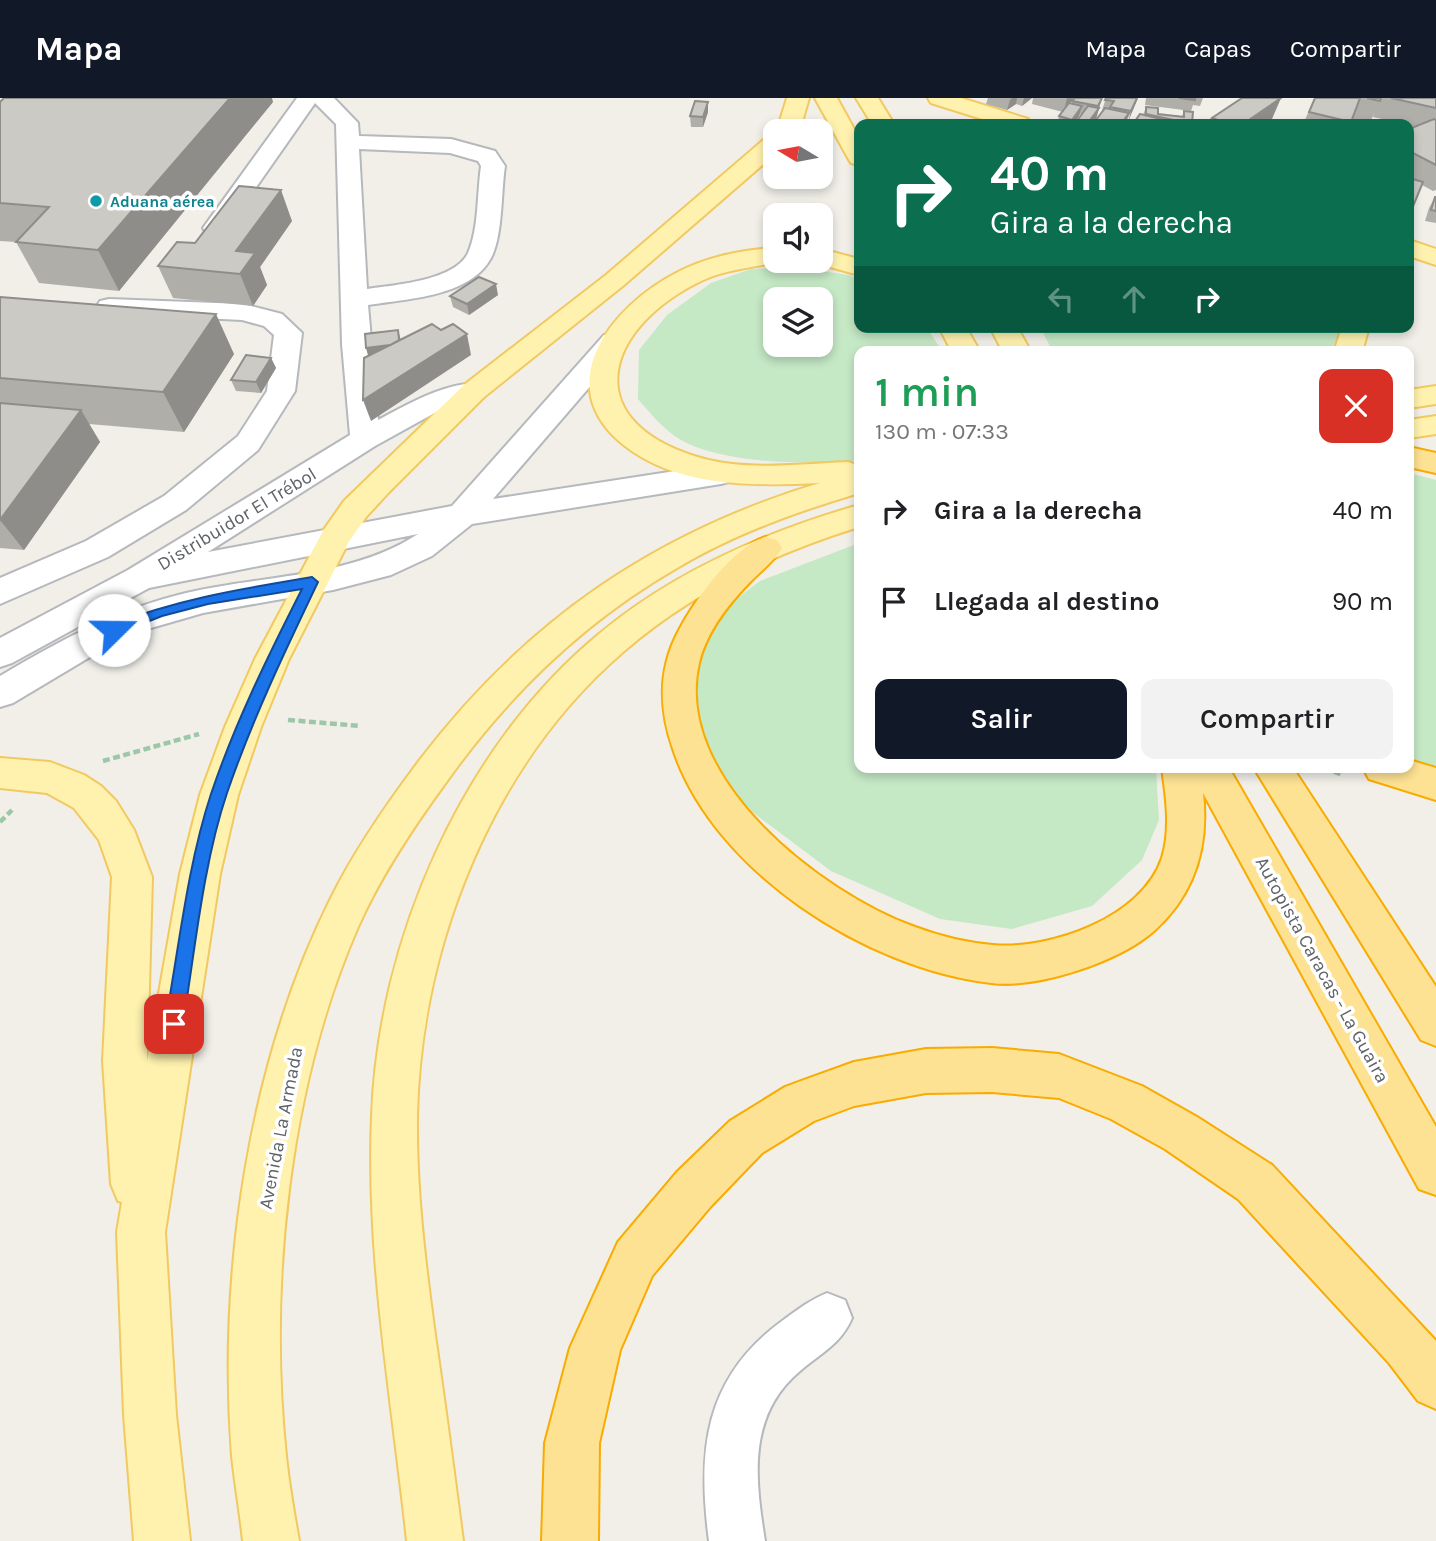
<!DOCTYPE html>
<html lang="es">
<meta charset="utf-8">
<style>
body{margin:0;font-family:Karla,sans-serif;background:#f2f2f2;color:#202124;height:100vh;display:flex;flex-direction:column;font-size:26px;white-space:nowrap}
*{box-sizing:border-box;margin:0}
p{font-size:23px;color:#757577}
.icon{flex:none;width:38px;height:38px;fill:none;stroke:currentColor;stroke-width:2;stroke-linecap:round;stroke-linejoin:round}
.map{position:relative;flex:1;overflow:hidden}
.panel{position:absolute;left:854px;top:248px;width:560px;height:427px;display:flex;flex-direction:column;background:#fff;border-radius:14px;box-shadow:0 4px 10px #0003}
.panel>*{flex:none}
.hud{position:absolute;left:854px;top:21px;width:560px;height:214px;border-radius:14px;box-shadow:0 4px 10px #0003;background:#0b6e4f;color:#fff;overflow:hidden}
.needle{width:46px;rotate:280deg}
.buttons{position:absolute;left:763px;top:21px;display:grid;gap:14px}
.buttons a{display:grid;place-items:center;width:70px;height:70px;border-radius:14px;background:#fff;box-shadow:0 4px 10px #0003;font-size:35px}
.pin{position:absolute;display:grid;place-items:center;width:60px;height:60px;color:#fff;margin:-30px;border-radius:14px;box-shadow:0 4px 10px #0006}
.me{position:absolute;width:77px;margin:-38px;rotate:68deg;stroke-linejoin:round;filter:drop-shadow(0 0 5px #0008)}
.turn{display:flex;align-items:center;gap:24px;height:147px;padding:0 21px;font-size:32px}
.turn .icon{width:91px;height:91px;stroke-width:2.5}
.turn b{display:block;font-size:49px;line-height:60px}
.lanes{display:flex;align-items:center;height:66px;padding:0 21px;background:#0003;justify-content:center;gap:35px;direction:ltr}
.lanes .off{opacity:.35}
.round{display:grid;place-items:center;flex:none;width:74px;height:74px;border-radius:14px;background:#f2f2f2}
.overview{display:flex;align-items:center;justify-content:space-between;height:119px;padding:0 21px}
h1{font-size:42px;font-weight:600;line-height:52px;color:#1e9e55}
.primary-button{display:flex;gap:14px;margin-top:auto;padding:14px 21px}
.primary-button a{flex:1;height:80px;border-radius:14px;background:#111827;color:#fff;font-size:28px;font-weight:600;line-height:80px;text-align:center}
.primary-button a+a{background:#f2f2f2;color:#202124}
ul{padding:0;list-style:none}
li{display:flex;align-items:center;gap:21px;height:91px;padding:0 21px}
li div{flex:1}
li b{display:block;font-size:26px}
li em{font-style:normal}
header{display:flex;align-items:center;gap:42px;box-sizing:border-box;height:98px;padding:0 35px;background:#111827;color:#fff}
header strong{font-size:33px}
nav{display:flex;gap:38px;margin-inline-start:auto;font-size:24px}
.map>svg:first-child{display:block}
.green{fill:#c5e8c5;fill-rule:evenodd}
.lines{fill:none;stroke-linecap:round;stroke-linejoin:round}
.minor-casing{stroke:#b5b8bc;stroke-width:4}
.major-casing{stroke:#f2c960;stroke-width:4}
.highway-casing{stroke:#f9ab00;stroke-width:4}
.path{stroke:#9cc7a9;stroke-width:4.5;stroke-dasharray:7 3.5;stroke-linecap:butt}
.minor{fill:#fff;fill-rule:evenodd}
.major{fill:#fff2af;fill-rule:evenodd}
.highway{fill:#fde293;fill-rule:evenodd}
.wall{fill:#afaea9}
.shaded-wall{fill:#8f8d8a}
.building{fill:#cccac5;stroke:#8f8d8a;stroke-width:2}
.route{fill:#1a73e8;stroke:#114b97;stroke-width:2}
.culture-dot{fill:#0f9aa8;stroke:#fff;stroke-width:2.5}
.labels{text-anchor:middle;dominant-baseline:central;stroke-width:7;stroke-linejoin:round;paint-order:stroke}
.far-culture-label{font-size:16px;font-weight:bold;fill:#0d838f;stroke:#fff;text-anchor:start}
.street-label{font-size:19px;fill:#5f6368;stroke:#fff}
</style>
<header>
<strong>Mapa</strong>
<nav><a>Mapa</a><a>Capas</a><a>Compartir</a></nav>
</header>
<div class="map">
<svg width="1436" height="1443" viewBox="0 0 1436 1443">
<rect width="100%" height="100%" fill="#f1efe8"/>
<g class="green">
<path d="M 792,169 L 849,177 L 859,181 L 859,229 L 926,229 L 943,254 L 859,254 L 859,363 C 809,366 726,367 681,342 C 664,332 651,316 638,301 L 639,252 L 667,217 L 711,185 L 751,171 ZM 775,201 L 821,201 L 821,247 L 775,247 Z"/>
<polygon points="1040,229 1343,229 1344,232 1329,254 1053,254"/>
<polygon points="1409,375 1436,382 1436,672 1409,661"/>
<polygon points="859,445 859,670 1156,670 1159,722 1142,762 1092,808 1012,831 940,821 831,773 735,701 698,648 688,574 715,517 760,483"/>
</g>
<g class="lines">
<defs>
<g id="minor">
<path d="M 297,0 L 334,0 L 358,25 L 359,38 L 451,41 L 495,53 L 505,68 C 501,94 503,137 491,160 C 470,199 406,201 368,207 L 378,322 C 404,308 454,279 484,287 L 488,293 L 484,299 L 440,312 L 375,348 L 208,454 L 452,408 L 604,237 L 614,235 L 624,237 L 628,243 L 624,249 L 493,401 L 721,366 L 732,369 L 736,376 L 732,383 L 721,386 L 472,426 L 432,458 L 391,477 L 333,492 L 203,515 L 151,530 L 90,559 L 13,605 L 0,609 L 0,578 C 59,543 118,511 186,495 C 262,477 351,480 418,436 L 149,490 L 12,565 L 0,569 L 0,540 L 128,472 L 350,337 L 342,246 L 336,26 L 315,5 L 224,135 L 215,137 L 206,135 L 203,130 ZM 359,51 L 450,55 L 478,63 L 481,68 C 477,95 479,130 468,155 C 455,183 393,187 367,191 Z"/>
<polygon points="109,201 243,206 282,216 302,235 295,293 258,352 186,412 108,459 0,506 0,480 86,443 164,398 238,338 267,293 274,237 264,228 242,222 100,215 96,209 100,203"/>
<path d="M 827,1195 L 845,1202 L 852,1220 C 841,1246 821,1255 800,1273 C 747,1317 755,1381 765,1443 L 709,1443 C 697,1353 704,1280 782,1223 C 797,1212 810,1202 827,1195 Z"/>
</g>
<g id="major">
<polygon points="787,0 809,0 802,24 795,33 775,33 775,36 773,33 780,23"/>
<polygon points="815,0 837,0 859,40 859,67 851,65 848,60"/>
<polygon points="856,0 878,0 894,26 872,26"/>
<polygon points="928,0 961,0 1028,21 1031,26 998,26 931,5"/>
<polygon points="775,37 775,56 624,187 484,299 389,394 366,419 348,445 289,561 261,629 238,697 220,776 165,1134 176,1317 190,1443 134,1443 124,1317 117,1134 122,1104 118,1103 111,1086 103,963 112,779 99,742 74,710 47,695 0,690 0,660 50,664 84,677 101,688 116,703 134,732 152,779 147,963 180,776 200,697 225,629 255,561 323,433 344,403 464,287 606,177 767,39"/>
<polygon points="1409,142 1436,151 1436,167 1409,158"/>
<path d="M 775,150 L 775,163 L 782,163 C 752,170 723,171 695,186 C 605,233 579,321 694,358 C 742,374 798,366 848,364 L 859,368 L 859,395 C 796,414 734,436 677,470 C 585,523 509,596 447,683 C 414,728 381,777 358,829 C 289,987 268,1187 286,1358 C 289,1387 294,1415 299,1443 L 243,1443 C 240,1415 235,1386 232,1358 C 218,1176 248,967 330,802 C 354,753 386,707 419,663 C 524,525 653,435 820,385 C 755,388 679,390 625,348 C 548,288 611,208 678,174 C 707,159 742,152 775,150 Z"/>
<polygon points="821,151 859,161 859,177 812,164 821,163"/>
<polygon points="939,229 966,229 980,254 952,254"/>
<polygon points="990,229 1017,229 1031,254 1003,254"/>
<polygon points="1342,229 1369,229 1362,254 1334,254"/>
<polygon points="1436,288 1436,306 1409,310 1409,292"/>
<polygon points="1436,318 1436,336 1409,340 1409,322"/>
<path d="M 859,407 L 859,429 C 774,455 691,495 623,554 C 492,667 421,847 417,1017 C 416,1091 425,1163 435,1237 C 445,1305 454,1374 463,1443 L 407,1443 C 392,1302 366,1160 372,1018 C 378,843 462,649 599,536 C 675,473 765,434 859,407 Z"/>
</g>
<g id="highway">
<polygon points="1409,349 1436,355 1436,375 1409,369"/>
<path d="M 766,439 L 777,442 L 782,450 C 775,462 763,471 753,481 C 730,504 707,532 699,565 C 672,680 821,795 915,829 C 939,838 967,845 993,847 C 1050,852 1142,820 1162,760 C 1171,731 1166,699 1162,670 L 1229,670 L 1436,1029 L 1436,1097 L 1419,1091 L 1203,695 C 1209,748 1195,796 1154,833 C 1119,864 1037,891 991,885 C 867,871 713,773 673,651 C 659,611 658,572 678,534 C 694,503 732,449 766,439 Z"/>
<polygon points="1409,662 1436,670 1436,702 1369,681 1363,670 1409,670"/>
<polygon points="1254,670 1293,670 1436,889 1436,948 1421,942"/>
<polygon points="992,950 1059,956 1142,988 1197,1019 1272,1067 1436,1243 1436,1311 1418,1303 1389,1265 1238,1101 1165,1051 1111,1021 1059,1000 992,994 926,995 854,1008 814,1023 762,1055 711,1108 652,1178 620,1252 599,1345 598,1443 542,1443 545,1345 570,1250 618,1144 677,1074 730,1023 785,989 801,983 854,964 926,951"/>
</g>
</defs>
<use href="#minor" class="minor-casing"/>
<use href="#major" class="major-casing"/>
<use href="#highway" class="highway-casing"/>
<g class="path">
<polyline points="288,622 361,628"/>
<polyline points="103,663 199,636"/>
<polyline points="1324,670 1343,677"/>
<polyline points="0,724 12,712"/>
</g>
<use href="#minor" class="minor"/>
<use href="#major" class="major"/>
<use href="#highway" class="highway"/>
</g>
<g class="wall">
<polygon points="988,0 1032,0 1022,8 1016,6 1007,12 986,6"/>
<polygon points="1033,0 1074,0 1070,5 1072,6 1072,3 1102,0 1096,21 1092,26 1075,26 1082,16 1080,16 1074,26 1057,26 1059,18 1063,14 1032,6"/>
<polygon points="1106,0 1138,0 1125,26 1093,26 1103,12 1102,12"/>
<polygon points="1146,0 1203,0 1200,8 1193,7 1191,13 1145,7"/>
<polygon points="1315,0 1436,0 1436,92 1433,93 1422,87 1409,116 1409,31 1414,29 1409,27 1409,26 1404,26 1373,19 1375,14 1369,26 1303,26"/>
<polygon points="0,4 273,4 119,193 39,185 16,144 0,143"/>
<polygon points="1146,9 1158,16 1182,18 1184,13 1192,26 1133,26 1143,17"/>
<polygon points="708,14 703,29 691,29 690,18"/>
<polygon points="1212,20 1272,21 1265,26 1210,26"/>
<polygon points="1435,99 1436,99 1436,125 1425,123 1429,110"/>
<polygon points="292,123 260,169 267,187 253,208 173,200 158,168 195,145"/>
<polygon points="498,197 469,217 453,209 450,198"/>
<polygon points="0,199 234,256 184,334 89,326 100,344 24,452 0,450"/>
<polygon points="271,260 276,270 261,295 236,293 231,282"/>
</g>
<g class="shaded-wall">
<polygon points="230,0 272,0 273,4 119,193 98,152"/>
<polygon points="1012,0 1017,0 1016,6 1007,12 1010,2"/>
<polygon points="1024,0 1032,0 1022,8"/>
<polygon points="1067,0 1074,0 1064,14"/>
<polygon points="1102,0 1096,21 1092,26 1087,26 1098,12"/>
<polygon points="1137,0 1138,0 1128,24 1131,13"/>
<polygon points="1281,0 1272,21 1265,26 1243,26"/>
<polygon points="708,4 708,14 703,29 703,19"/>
<polygon points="1082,8 1079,18 1074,26 1071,26 1072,22"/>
<polygon points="1129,15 1125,26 1121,26"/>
<polygon points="281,92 292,123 260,169 267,187 253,208 240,176 236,153"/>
<polygon points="496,186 498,197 469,217 467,206"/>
<polygon points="216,216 234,256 184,334 163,294"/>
<polygon points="398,232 401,243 369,261 366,250"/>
<polygon points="467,236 471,257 371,323 363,302"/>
<polygon points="271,260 276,270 261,295 256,284"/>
<polygon points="81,312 100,344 24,452 0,422"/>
</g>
<g class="building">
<polygon points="4,0 230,0 98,152 16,144 49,109 0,105 0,4"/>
<polygon points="1075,0 1102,0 1098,8 1072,3"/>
<polygon points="1106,0 1137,0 1131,13 1110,9 1114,3 1105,2"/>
<polygon points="1179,0 1195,0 1195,2"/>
<polygon points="1242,0 1281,0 1243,26 1230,26 1212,20"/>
<polygon points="1315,0 1360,0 1351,24 1309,14"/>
<polygon points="1367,0 1381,0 1380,3"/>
<polygon points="1391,0 1436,0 1436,10"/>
<polygon points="695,3 708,4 703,19 690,18"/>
<polygon points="1069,5 1082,8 1072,22 1059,18"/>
<polygon points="1088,8 1099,10 1087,26 1076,24"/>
<polygon points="1146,9 1158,10 1158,16 1184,19 1184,13 1193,14 1192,26 1146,16"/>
<polygon points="1105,10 1129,15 1121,26 1093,26"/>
<polygon points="1140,16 1170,23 1168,26 1133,26"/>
<polygon points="1434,21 1436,22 1436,67 1409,53 1409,31"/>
<polygon points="1409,80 1423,84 1412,111 1409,110"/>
<polygon points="239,88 281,92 236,153 255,155 240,176 158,168 177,144 195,145"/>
<polygon points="1435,99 1436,99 1436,113 1431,112"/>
<polygon points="479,179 496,186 467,206 450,198"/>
<polygon points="0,199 216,216 163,294 0,280"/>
<polygon points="432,226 441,232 453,226 467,236 363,302 364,260"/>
<polygon points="398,232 399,242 390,247 366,250 365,236"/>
<polygon points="246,257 271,260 256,284 231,282"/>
<polygon points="0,305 81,312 0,422"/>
</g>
<path class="route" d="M 312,479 L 318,484 C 285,553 252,622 227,695 C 203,766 195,852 183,926 L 180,932 L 174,935 L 168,932 L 165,926 C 179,850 187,769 211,696 C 235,625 268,558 302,491 L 208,506 L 162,518 L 114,537 L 107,532 L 109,528 C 177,501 241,491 312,479 Z"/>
<circle class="culture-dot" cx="96" cy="103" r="7"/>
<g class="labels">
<g class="far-culture-label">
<text x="110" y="103">Aduana aérea</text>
</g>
<g class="street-label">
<text transform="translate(237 421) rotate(-31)">Distribuidor El Trébol</text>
<text transform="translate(1322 872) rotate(61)">Autopista Caracas - La Guaira</text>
<text transform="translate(281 1030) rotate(-79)">Avenida La Armada</text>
</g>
</g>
</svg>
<div class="buttons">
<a><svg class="needle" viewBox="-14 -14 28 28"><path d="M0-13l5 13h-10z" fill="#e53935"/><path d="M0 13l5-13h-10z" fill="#757577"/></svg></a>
<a><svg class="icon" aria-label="sound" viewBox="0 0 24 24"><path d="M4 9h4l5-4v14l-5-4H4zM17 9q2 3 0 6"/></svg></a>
<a><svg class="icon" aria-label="layers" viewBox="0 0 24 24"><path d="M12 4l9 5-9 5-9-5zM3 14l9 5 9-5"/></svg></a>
</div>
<div class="pin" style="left:174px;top:926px;background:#d93025"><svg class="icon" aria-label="arrive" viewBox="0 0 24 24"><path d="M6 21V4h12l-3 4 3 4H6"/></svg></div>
<svg class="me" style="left:114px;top:532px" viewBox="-20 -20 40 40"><circle r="19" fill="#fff"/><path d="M0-13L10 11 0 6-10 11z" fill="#1a73e8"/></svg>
<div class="hud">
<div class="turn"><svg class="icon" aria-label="right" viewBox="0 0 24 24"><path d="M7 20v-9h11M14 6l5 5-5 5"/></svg><div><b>40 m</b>Gira a la derecha</div></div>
<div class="lanes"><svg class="icon off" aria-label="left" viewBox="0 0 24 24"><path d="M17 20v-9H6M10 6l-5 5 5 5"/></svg><svg class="icon off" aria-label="ahead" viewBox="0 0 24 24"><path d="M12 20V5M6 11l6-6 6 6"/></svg><svg class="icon" aria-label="right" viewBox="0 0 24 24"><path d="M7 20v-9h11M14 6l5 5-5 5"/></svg></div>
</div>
<section class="panel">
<div class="overview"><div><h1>1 min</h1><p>130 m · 07:33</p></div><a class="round" style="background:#d93025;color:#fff"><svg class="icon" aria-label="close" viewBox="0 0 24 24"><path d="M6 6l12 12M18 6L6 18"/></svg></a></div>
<ul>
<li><svg class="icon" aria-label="right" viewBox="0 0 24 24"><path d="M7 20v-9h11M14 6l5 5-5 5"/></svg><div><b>Gira a la derecha</b></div><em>40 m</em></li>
<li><svg class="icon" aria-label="arrive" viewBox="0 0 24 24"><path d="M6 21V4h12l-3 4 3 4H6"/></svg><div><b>Llegada al destino</b></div><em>90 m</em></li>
</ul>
<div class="primary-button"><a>Salir</a><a>Compartir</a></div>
</section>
</div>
